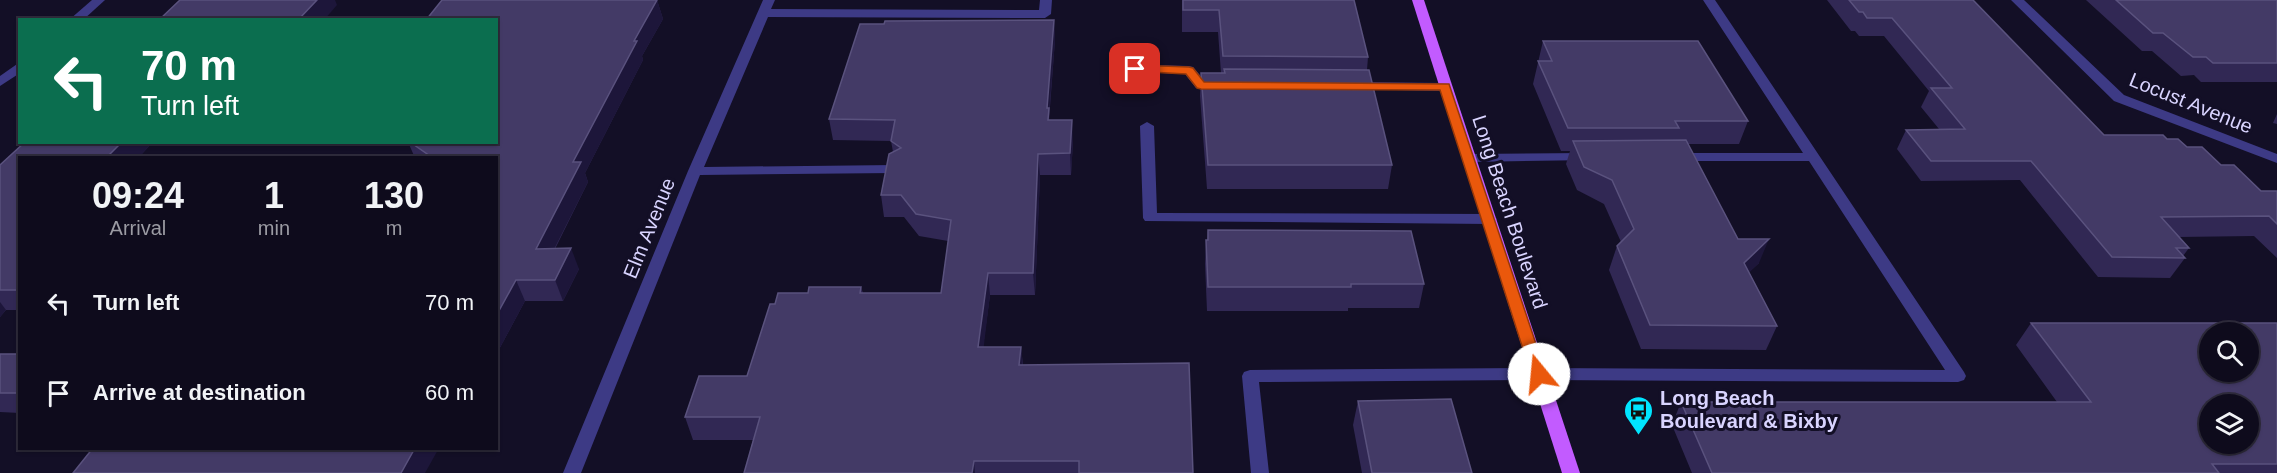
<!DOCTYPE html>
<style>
body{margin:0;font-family:Helvetica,sans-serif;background:#171425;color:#f1f3f6;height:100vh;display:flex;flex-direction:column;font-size:22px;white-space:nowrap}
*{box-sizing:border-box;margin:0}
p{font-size:20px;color:#9b9ba3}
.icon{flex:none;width:33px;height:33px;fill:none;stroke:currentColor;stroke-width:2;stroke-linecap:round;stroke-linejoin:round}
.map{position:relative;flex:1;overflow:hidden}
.details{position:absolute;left:18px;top:156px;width:480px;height:294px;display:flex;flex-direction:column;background:#0e0b1c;border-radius:0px;box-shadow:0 2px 4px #0004,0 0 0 2px #2e2b3b}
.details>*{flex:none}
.guide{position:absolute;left:18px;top:18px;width:480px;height:126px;border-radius:0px;box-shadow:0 2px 4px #0004,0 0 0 2px #2e2b3b;background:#0b6e4f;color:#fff;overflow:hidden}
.controls{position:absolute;left:2199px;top:322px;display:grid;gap:12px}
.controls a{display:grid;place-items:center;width:60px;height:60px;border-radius:50%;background:#0e0b1c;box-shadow:0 2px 4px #0004,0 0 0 2px #2e2b3b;font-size:30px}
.pin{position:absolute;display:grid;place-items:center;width:51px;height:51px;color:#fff;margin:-26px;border-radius:12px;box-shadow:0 3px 9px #0006}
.me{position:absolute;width:66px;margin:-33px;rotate:343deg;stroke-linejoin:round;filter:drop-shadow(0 0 4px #0008)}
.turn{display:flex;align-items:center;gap:21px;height:126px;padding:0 24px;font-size:27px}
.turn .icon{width:78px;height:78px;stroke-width:2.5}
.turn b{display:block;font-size:42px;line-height:51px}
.eta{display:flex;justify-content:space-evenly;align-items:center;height:102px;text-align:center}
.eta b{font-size:36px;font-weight:800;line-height:42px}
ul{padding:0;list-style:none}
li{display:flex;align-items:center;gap:18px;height:90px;padding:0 24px}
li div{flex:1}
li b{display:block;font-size:22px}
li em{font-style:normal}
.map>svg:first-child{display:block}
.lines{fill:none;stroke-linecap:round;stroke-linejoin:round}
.minor{fill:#3d3a85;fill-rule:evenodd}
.major{fill:#c25bff;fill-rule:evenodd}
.wall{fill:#312854}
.shaded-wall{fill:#1d163a}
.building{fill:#433a66;stroke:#5a527e;stroke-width:1.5;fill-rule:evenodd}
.route{fill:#ea580c;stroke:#983908;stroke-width:1.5}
.labels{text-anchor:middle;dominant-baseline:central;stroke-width:6;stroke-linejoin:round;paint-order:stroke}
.street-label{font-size:20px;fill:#d9d4ff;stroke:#130f26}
.poi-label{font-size:20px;font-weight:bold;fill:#d9d4ff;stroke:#130f26;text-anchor:start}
</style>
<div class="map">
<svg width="2277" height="473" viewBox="0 0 2277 473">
<rect width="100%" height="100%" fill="#130f26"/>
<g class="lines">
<g class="minor">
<polygon points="92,0 105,0 83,20 69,20"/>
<polygon points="763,0 775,0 771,9 1039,10 1040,0 1052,0 1051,14 1045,18 768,17 704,167 895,165 902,169 895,173 700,175 581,473 563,473 688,171"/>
<polygon points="1703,0 1715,0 1964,372 1966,376 1964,380 1958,382 1539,380 1259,382 1269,473 1251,473 1242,376 1244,372 1250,370 1539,368 1945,370 1809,161 1674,161 1667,157 1674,153 1803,153"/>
<polygon points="2011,0 2024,0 2124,95 2277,154 2277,163 2114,101"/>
<polygon points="20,62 20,73 0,86 0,76"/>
<polygon points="1117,64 1189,66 1193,67 1205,81 1220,82 1226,86 1220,90 1196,88 1185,74 1113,71 1111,68 1113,65"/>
<polygon points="1352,82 1445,83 1451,87 1445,91 1347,89 1346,86 1347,83"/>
<polygon points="1147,122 1154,126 1157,213 1490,214 1497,219 1490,224 1145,221 1143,218 1140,126"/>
<polygon points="1587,153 1594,157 1592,160 1470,162 1463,158 1470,154"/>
</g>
<polygon class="major" points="1412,0 1424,0 1580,473 1562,473"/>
</g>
<g class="wall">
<polygon points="657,0 663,19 642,56 643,60 585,173 588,182 555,249 579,269 563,301 525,301 496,355 496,158 415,158 408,142 496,142"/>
<polygon points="1182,0 1354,0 1368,57 1367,70 1392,165 1388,189 1207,189 1200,96 1201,73 1221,73 1218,32 1182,32"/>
<polygon points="1827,0 1973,0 2104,135 2167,139 2187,147 2221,165 2261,191 2277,191 2277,258 2254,236 2179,237 2189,248 2183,256 2185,258 2170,278 2098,277 2020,180 1921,181 1897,149 1906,130 1939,129 1921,107 1929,91 1884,36 1859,36 1855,31 1851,31"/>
<polygon points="2086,0 2277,0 2277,82 2201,82 2194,75 2181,76 2152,51 2142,51"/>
<polygon points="1054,20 1055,40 1049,120 1073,141 1071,175 1040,175 1035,295 990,295 983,347 1021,347 1023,365 1193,473 744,473 753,440 693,440 685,417 747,376 775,304 808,293 861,287 863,293 941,293 948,241 919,236 904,217 884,217 881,195 893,152 891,141 833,140 829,119"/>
<polygon points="1543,41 1748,121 1739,144 1687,144 1738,239 1759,263 1749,272 1777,326 1766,350 1641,349 1609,270 1617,246 1621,242 1604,204 1577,190 1566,164 1570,151 1561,151 1533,84"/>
<polygon points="2277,114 2277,124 2273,123"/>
<polygon points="25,142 153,142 138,158 20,158 20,310 6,310 0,317 0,165"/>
<polygon points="1208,230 1424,284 1419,308 1348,308 1348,311 1207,311 1205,264 1206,240 1207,240"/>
<polygon points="2031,323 2277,323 2277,473 1692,473 1672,425 1681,402 2057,402 2016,345"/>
<polygon points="0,354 20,354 20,413 0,412"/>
<polygon points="1358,401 1472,473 1362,473 1353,425"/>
</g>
<g class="shaded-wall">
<polygon points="317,0 335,0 337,5 324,20 298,20"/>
<polygon points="657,0 663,19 642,56 643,60 585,173 588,182 544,269 536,249 573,162 634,41"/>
<polygon points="1054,20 1055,40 1049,115 1050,129 1047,108"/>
<polygon points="1072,120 1073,141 1071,175 1070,153"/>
<polygon points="122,142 153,142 138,158 106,158"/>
<polygon points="1038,154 1040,175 1035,295 1033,273"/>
<polygon points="1769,239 1759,263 1734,287 1744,263"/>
<polygon points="571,248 579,269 563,301 555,280"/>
<polygon points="988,273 990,295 981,369 978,347"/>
<polygon points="516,280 525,301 496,355 496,316"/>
<polygon points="0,302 6,310 0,317"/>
<polygon points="1021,347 1023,369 1019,365"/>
<polygon points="415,448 439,448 425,473 401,473"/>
<polygon points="974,461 975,473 972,473"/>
</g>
<g class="building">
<polygon points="180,0 317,0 298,20 159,20"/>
<polygon points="442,0 657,0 634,41 637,41 573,162 581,162 536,249 571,248 555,280 516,280 496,316 496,158 433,158 410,142 496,142 496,20 426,20"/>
<polygon points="1183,0 1354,0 1368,57 1223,56 1219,10 1183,10"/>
<polygon points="1849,0 1973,0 2104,135 2163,135 2167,139 2178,139 2187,147 2202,147 2221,165 2234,165 2261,191 2277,191 2277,224 2269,216 2161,217 2189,248 2176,248 2185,258 2112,257 2031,161 1931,161 1906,130 1965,129 1931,88 1952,88 1892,18 1867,18 1863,12 1859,12"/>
<polygon points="2116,0 2277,0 2277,63 2213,63 2206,57 2193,57 2163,33 2153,33"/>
<polygon points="1054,20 1047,108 1049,108 1048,120 1072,120 1070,153 1038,154 1033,273 988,273 978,347 1021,347 1019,365 1189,363 1193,473 1079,473 1079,461 974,461 972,473 744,473 760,417 685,417 699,376 747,376 770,304 775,304 778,293 808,293 809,287 861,287 860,293 941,293 951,220 916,214 901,195 881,195 889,154 901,148 891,141 895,120 829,119 860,24 884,24 885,21"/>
<polygon points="1543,41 1698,41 1748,121 1675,121 1679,128 1568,128 1538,61 1552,61"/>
<polygon points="1224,69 1369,70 1392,165 1208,165 1201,73 1225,73"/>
<polygon points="1686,140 1738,239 1769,239 1744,263 1777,326 1650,325 1617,246 1634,229 1612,180 1584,167 1573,141"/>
<polygon points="25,142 122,142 106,158 20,158 20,290 0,290 0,165"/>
<polygon points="1208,230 1411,231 1424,284 1351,284 1351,287 1208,287 1206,240 1208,240"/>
<path d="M 2031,323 L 2277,323 L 2277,464 L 2212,464 L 2219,473 L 1712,473 L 1681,402 L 2091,402 ZM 2210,333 L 2248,333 L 2248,372 L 2210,372 ZM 2210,405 L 2248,405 L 2248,444 L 2210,444 Z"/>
<rect x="0" y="354" width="20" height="39"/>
<polygon points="1451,399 1472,473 1372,473 1358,401"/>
<polygon points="93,448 415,448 401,473 73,473"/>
</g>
<polygon class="route" points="1135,65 1189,67 1193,68 1204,82 1449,84 1546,374 1544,378 1533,378 1531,374 1440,90 1201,89 1197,88 1186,74 1131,71 1131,66"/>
<defs>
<symbol id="bus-pin" viewBox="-11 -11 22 30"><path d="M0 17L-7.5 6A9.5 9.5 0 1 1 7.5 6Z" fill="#00e5ff" stroke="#130f26"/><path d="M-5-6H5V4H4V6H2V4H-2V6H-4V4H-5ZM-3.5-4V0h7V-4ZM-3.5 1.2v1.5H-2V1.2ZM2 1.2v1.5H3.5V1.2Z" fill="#111"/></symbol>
</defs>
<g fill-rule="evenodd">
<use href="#bus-pin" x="1622" y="394" width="33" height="45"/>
</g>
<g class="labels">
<g class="street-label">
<text transform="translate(2191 103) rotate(22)">Locust Avenue</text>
<text transform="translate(1510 212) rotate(72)">Long Beach Boulevard</text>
<text transform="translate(649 228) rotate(-68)">Elm Avenue</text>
</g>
<g class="poi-label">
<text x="1660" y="398">Long Beach<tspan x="1660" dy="23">Boulevard &amp; Bixby</tspan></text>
</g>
</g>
</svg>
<div class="controls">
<a><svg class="icon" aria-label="search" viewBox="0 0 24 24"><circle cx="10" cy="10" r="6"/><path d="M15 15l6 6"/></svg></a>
<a><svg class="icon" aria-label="layers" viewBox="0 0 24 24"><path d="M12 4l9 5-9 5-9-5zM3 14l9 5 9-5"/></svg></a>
</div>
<div class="pin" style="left:1135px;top:69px;background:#d93025"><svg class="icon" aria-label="arrive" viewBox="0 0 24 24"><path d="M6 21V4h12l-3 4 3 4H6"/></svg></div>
<svg class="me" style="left:1539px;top:374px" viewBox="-20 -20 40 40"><circle r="19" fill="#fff"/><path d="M0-13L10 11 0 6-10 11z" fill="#ea580c"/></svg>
<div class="guide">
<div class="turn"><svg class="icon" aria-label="left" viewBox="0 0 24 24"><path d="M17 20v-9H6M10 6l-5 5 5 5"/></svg><div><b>70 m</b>Turn left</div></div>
</div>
<section class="details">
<div class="eta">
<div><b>09:24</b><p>Arrival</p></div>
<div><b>1</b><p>min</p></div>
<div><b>130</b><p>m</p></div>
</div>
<ul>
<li><svg class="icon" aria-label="left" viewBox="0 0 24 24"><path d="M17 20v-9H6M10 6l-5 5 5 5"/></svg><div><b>Turn left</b></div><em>70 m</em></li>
<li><svg class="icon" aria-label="arrive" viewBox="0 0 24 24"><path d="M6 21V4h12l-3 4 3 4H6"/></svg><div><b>Arrive at destination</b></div><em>60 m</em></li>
</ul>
</section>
</div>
